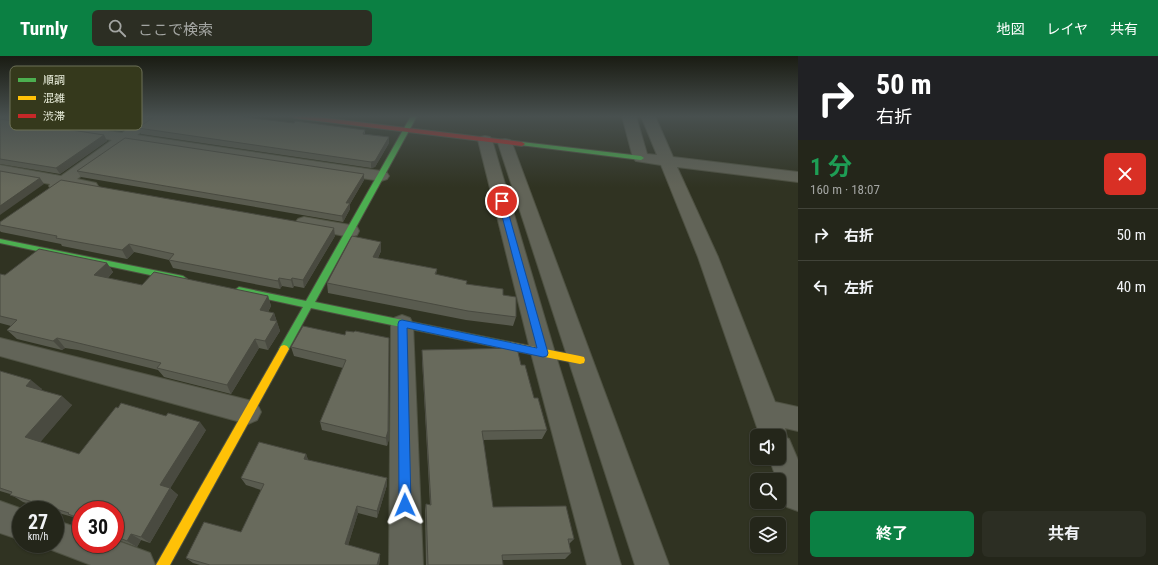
<!DOCTYPE html>
<html lang="ja">
<meta charset="utf-8">
<style>
body{margin:0;font-family:"Roboto Condensed","Noto Sans JP",sans-serif;background:#2c2e23;color:#f1f3f6;height:100vh;display:flex;flex-direction:column;font-size:15px;white-space:nowrap}
*{box-sizing:border-box;margin:0}
p{font-size:13px;color:#a3a5a2}
.icon{flex:none;width:22px;height:22px;fill:none;stroke:currentColor;stroke-width:2;stroke-linecap:round;stroke-linejoin:round}
.map{position:relative;flex:1;overflow:hidden}
.drawer{display:flex;flex-direction:column;background:#24261a;width:360px}
.drawer>*{flex:none}
.guide{background:#202124;color:#fff;overflow:hidden}
.tools{position:absolute;left:750px;top:373px;display:grid;gap:8px}
.tools a{display:grid;place-items:center;width:36px;height:36px;border-radius:6px;background:#24261a;box-shadow:0 1px 3px #0004,0 0 0 1px #414339;font-size:20px}
.speed{position:absolute;left:12px;top:445px;display:flex;gap:8px;font-size:20px;font-weight:700;text-align:center}
.speed>*{display:grid;place-content:center;width:52px;height:52px;border-radius:50%;background:#24261a;box-shadow:0 1px 3px #0004,0 0 0 1px #414339;line-height:1}
.speed small{font-size:10px;font-weight:400}
.speed .limit{border:6px solid #d22;background:#fff;color:#111}
.pin{position:absolute;display:grid;place-items:center;width:34px;height:34px;color:#fff;margin:-17px;border:2px solid #fff;border-radius:50%;box-shadow:0 1px 4px #0007}
.me{position:absolute;width:44px;margin:-22px;rotate:359deg;stroke-linejoin:round;filter:drop-shadow(0 0 3px #0008)}
.turn{display:flex;align-items:center;gap:14px;height:84px;padding:0 12px;font-size:18px}
.turn .icon{width:52px;height:52px;stroke-width:2.5}
.turn b{display:block;font-size:28px;line-height:34px}
.round{display:grid;place-items:center;flex:none;width:42px;height:42px;border-radius:6px;background:#2c2e23}
.overview{display:flex;align-items:center;justify-content:space-between;height:68px;padding:0 12px}
h1{font-size:24px;font-weight:700;line-height:30px;color:#1e9e55}
.action{display:flex;gap:8px;margin-top:auto;padding:8px 12px}
.action a{flex:1;height:46px;border-radius:6px;background:#0b8043;color:#fff;font-size:16px;font-weight:700;line-height:46px;text-align:center}
.action a+a{background:#2c2e23;color:#f1f3f6}
ul{padding:0;list-style:none}
li{display:flex;align-items:center;gap:12px;height:52px;padding:0 12px;border-top:1px solid #414339}
li div{flex:1}
li b{display:block;font-size:15px}
li em{font-style:normal}
header{display:flex;align-items:center;gap:24px;box-sizing:border-box;height:56px;padding:0 20px;background:#0b8043;color:#fff}
header strong{font-size:19px}
nav{display:flex;gap:22px;margin-inline-start:auto;font-size:14px}
.search{width:280px;height:36px;background:#2c2e23;display:flex;align-items:center;gap:10px;box-sizing:border-box;padding:0 14px;border-radius:6px;color:#a3a5a2;font-size:15px}
main{display:flex;flex:1;min-height:0}
.map>svg:first-child{display:block}
.lines{fill:none;stroke-linecap:round;stroke-linejoin:round}
.street-casing{stroke:#4e5142;stroke-width:2}
.fast-casing{stroke:#4e5142;stroke-width:2}
.slow-casing{stroke:#4e5142;stroke-width:2}
.jam-casing{stroke:#4e5142;stroke-width:2}
.street{fill:#626458;fill-rule:evenodd}
.fast{fill:#4caf50;fill-rule:evenodd}
.slow{fill:#ffc107;fill-rule:evenodd}
.jam{fill:#c62828;fill-rule:evenodd}
.wall{fill:#595b4f}
.shaded-wall{fill:#494a40}
.building{fill:#686a5c;stroke:#494a40}
.route{fill:#1a73e8;stroke:#114b97}
.key{fill:#35391c;stroke:#6c7056;stroke-width:1}
.key-label{font-size:11px;fill:#ebefdd}
</style>
<header>
<strong>Turnly</strong>
<div class="search"><svg class="icon" aria-label="search" viewBox="0 0 24 24"><circle cx="10" cy="10" r="6"/><path d="M15 15l6 6"/></svg>ここで検索</div>
<nav><a>地図</a><a>レイヤ</a><a>共有</a></nav>
</header>
<main>
<div class="map">
<svg width="798" height="509" viewBox="0 0 798 509">
<rect width="100%" height="100%" fill="#303322"/>
<g class="lines">
<defs>
<g id="street">
<path d="M 0,60 L 122,77 L 146,60 L 162,60 L 137,79 L 381,115 L 387,117 L 389,120 L 387,123 L 381,125 L 127,86 L 77,123 L 96,127 L 98,130 L 96,133 C 85,136 74,129 67,131 C 60,132 59,135 51,133 L 49,130 L 50,128 L 0,119 L 0,109 L 61,120 L 112,84 L 0,67 Z"/>
<polygon points="622,60 636,60 647,98 657,99 641,60 655,60 673,101 798,116 798,126 677,111 718,201 775,346 798,351 798,375 785,372 787,382 789,383 798,404 798,455 787,451 779,430 779,424 777,424 769,402 779,402 779,380 760,380 698,201 661,109 636,105 633,102"/>
<polygon points="485,80 490,81 492,84 555,297 621,509 587,509 531,297 478,84 480,81"/>
<polygon points="505,83 510,84 512,87 669,509 635,509 498,87 500,84"/>
<polygon points="304,161 350,169 357,171 359,175 357,179 350,181 298,171 295,167 298,163"/>
<polygon points="402,259 410,262 413,268 423,509 389,509 391,268 394,262"/>
<polygon points="0,282 248,344 257,348 261,356 257,364 248,368 0,300"/>
<polygon points="0,445 25,454 21,454 21,484 0,477"/>
<polygon points="55,464 81,473 81,488 115,488 115,484 150,497 155,509 91,509 44,491 42,488 55,488"/>
</g>
<g id="fast">
<polygon points="411,60 417,60 315,246 510,286 513,287 515,290 513,293 510,294 311,252 287,296 284,297 281,296 279,293 303,251 239,237 235,234 239,231 306,245"/>
<polygon points="522,86 641,100 644,102 641,104 520,89 520,87"/>
<polygon points="0,183 183,220 187,223 183,226 0,187"/>
</g>
<g id="slow">
<polygon points="510,286 580,300 584,301 585,304 584,307 580,308 510,294 507,293 505,290 507,287"/>
<polygon points="284,289 287,290 289,293 170,509 156,509 281,290"/>
</g>
<polygon id="jam" points="291,60 308,60 522,86 525,88 522,90 294,62"/>
</defs>
<use href="#street" class="street-casing"/>
<use href="#fast" class="fast-casing"/>
<use href="#slow" class="slow-casing"/>
<use href="#jam" class="jam-casing"/>
<use href="#street" class="street"/>
<use href="#fast" class="fast"/>
<use href="#slow" class="slow"/>
<use href="#jam" class="jam"/>
</g>
<g class="wall">
<polygon points="11,60 143,60 122,75"/>
<polygon points="0,63 104,79 107,85 60,118 0,108"/>
<polygon points="294,67 365,74 365,78 389,81 389,87 375,111 371,112 141,78 138,72"/>
<polygon points="77,115 364,118 364,124 350,148 350,153 343,166 81,121"/>
<polygon points="0,166 335,180 304,232 294,230 293,232 282,230 280,233 173,212 169,204 134,196 127,203 62,190 61,188 1,176 0,175"/>
<polygon points="381,186 381,195 378,202 437,213 436,219 503,239 516,261 513,270 466,264 328,237 327,227"/>
<polygon points="107,207 113,216 108,222 142,229 268,240 271,250 268,256 274,257 280,275 268,294 259,292 231,338 164,321 158,314 78,294 65,292 62,294 17,283 7,274 11,270 0,267 0,218 5,219"/>
<polygon points="291,291 389,291 389,383 387,390 322,374 320,366 343,312 294,300"/>
<polygon points="422,294 521,309 534,342 547,374 542,383 483,384 493,451 574,483 569,488 571,497 565,503 503,504 503,509 426,509 425,454 426,448 430,449 422,303"/>
<polygon points="0,315 42,333 41,334 72,349 40,386 79,398 206,374 170,432 178,439 150,487 141,484 137,491 115,483 115,454 81,454 81,466 73,461 55,456 55,454 49,454 23,446 10,438 0,435"/>
<polygon points="306,398 308,404 387,422 387,429 377,462 358,457 348,489 380,498 380,503 379,509 200,509 193,507 186,502 241,476 261,434 246,429 241,422"/>
</g>
<g class="shaded-wall">
<polygon points="133,60 143,60 122,75 119,70"/>
<polygon points="104,79 107,85 60,118 56,112"/>
<polygon points="389,81 389,87 375,111 371,112 371,106"/>
<polygon points="364,118 364,124 350,148 350,153 343,166 342,160 346,147"/>
<polygon points="40,122 44,128 0,159 0,150"/>
<polygon points="334,172 335,180 304,232 303,224"/>
<polygon points="381,186 381,195 374,210 373,201"/>
<polygon points="129,188 134,196 127,203 122,194"/>
<polygon points="107,207 113,216 101,229 94,219"/>
<polygon points="279,222 282,230 280,233 278,225"/>
<polygon points="292,222 294,230 293,232 291,224"/>
<polygon points="268,240 271,250 263,264 260,254"/>
<polygon points="274,257 280,275 268,294 265,285 270,264"/>
<polygon points="57,282 65,292 62,294 53,285"/>
<polygon points="389,282 389,383 387,390 386,382"/>
<polygon points="255,283 259,292 231,338 227,329"/>
<polygon points="31,324 42,333 36,339 26,330"/>
<polygon points="62,340 72,349 37,390 25,381"/>
<polygon points="200,366 206,374 168,436 160,429"/>
<polygon points="306,398 309,406 304,403"/>
<polygon points="387,422 387,429 377,462 377,455"/>
<polygon points="170,432 178,439 150,487 141,481"/>
<polygon points="357,450 358,457 347,493 345,488"/>
<polygon points="131,478 141,484 137,491 127,485"/>
<polygon points="380,498 380,503 379,509 377,509"/>
</g>
<g class="building">
<polygon points="155,60 236,60 294,67 295,65 365,74 363,78 389,81 375,105 371,106 138,72"/>
<polygon points="0,63 104,79 56,112 0,103"/>
<polygon points="125,82 364,118 346,147 350,147 342,160 77,115"/>
<polygon points="0,115 40,122 0,150"/>
<polygon points="61,124 334,172 303,224 292,222 291,224 279,222 278,225 169,204 174,198 129,188 122,194 56,182 57,180 0,169 0,166"/>
<polygon points="352,180 381,186 373,201 437,213 435,218 467,225 466,228 503,233 503,239 516,241 516,261 468,255 327,227"/>
<polygon points="39,193 107,207 94,219 142,229 154,216 268,240 260,254 274,257 270,264 277,265 265,285 255,283 227,329 157,312 161,307 70,285 57,282 53,285 7,274 17,264 0,260 0,218 5,219"/>
<polygon points="303,270 345,279 346,275 354,276 355,275 389,282 388,375 386,382 320,366 346,304 291,291"/>
<polygon points="517,292 521,309 525,309 534,342 538,342 547,374 482,375 493,451 566,450 574,483 568,483 571,497 502,499 503,509 428,509 426,448 431,449 422,294"/>
<polygon points="0,315 31,324 26,330 62,340 25,381 79,398 116,351 118,352 121,347 166,360 168,357 200,366 160,429 170,432 141,481 131,478 127,485 115,480 115,454 81,454 81,463 68,458 69,457 10,439 12,436 0,432"/>
<polygon points="259,386 306,398 304,403 387,422 377,455 357,450 345,488 380,498 377,509 210,509 186,502 204,466 241,476 264,428 241,422"/>
</g>
<linearGradient id="sky" x2="0" y2="1"><stop stop-color="#1a1c13"/><stop offset="0.46" stop-color="#48504f"/><stop offset="1" stop-color="#48504f" stop-opacity="0"/></linearGradient>
<rect width="798" height="131" fill="url(#sky)"/>
<polygon class="route" points="502,143 505,145 548,297 547,300 543,301 407,272 411,449 409,453 405,455 401,453 399,449 398,268 399,265 402,264 537,292 498,145"/>
<rect x="10" y="10" width="132" height="64" rx="6" class="key"/>
<rect x="18" y="22" width="18" height="4" fill="#4caf50"/>
<rect x="18" y="40" width="18" height="4" fill="#ffc107"/>
<rect x="18" y="58" width="18" height="4" fill="#c62828"/>
<g class="key-label">
<text x="43" y="28">順調</text>
<text x="43" y="46">混雑</text>
<text x="43" y="64">渋滞</text>
</g>
</svg>
<div class="tools">
<a><svg class="icon" aria-label="sound" viewBox="0 0 24 24"><path d="M4 9h4l5-4v14l-5-4H4zM17 9q2 3 0 6"/></svg></a>
<a><svg class="icon" aria-label="search" viewBox="0 0 24 24"><circle cx="10" cy="10" r="6"/><path d="M15 15l6 6"/></svg></a>
<a><svg class="icon" aria-label="layers" viewBox="0 0 24 24"><path d="M12 4l9 5-9 5-9-5zM3 14l9 5 9-5"/></svg></a>
</div>
<div class="speed"><div>27<small>km/h</small></div><div class="limit">30</div></div>
<div class="pin" style="left:502px;top:145px;background:#d93025"><svg class="icon" aria-label="arrive" viewBox="0 0 24 24"><path d="M6 21V4h12l-3 4 3 4H6"/></svg></div>
<svg class="me" style="left:405px;top:449px" viewBox="-20 -20 40 40"><path d="M0-17L14 15 0 8-14 15z" fill="#1a73e8" stroke="#fff" stroke-width="4"/></svg>
</div>
<section class="drawer">
<div class="guide">
<div class="turn"><svg class="icon" aria-label="right" viewBox="0 0 24 24"><path d="M7 20v-9h11M14 6l5 5-5 5"/></svg><div><b>50 m</b>右折</div></div>
</div>
<div class="overview"><div><h1>1 分</h1><p>160 m · 18:07</p></div><a class="round" style="background:#d93025;color:#fff"><svg class="icon" aria-label="close" viewBox="0 0 24 24"><path d="M6 6l12 12M18 6L6 18"/></svg></a></div>
<ul>
<li><svg class="icon" aria-label="right" viewBox="0 0 24 24"><path d="M7 20v-9h11M14 6l5 5-5 5"/></svg><div><b>右折</b></div><em>50 m</em></li>
<li><svg class="icon" aria-label="left" viewBox="0 0 24 24"><path d="M17 20v-9H6M10 6l-5 5 5 5"/></svg><div><b>左折</b></div><em>40 m</em></li>
</ul>
<div class="action"><a>終了</a><a>共有</a></div>
</section>
</main>
